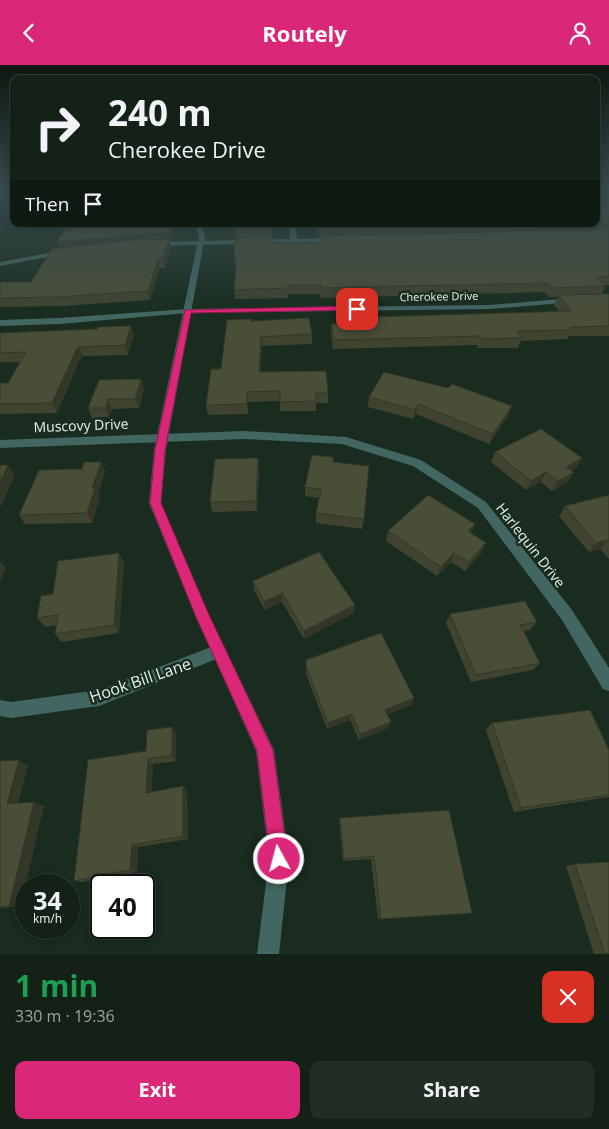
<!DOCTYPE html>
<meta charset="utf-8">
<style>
body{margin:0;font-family:"Open Sans",sans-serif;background:#202e24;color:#f1f3f6;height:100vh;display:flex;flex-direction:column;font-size:19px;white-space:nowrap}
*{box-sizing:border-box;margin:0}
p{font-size:16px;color:#9da3a1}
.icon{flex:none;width:28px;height:28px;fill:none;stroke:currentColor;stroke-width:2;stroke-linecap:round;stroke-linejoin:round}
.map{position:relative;height:889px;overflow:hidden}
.panel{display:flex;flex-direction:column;background:#132117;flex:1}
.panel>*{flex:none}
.top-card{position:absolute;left:10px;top:10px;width:590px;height:152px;border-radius:10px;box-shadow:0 2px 8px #0003,0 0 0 1px #323e36;background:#132117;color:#f1f3f6;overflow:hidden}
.speed{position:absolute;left:15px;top:809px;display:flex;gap:10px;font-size:25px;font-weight:700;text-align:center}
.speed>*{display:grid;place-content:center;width:65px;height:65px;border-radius:50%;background:#132117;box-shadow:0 2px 8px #0003,0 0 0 1px #323e36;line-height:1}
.speed small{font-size:12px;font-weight:400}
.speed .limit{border:2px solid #111;border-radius:8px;background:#fff;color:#111}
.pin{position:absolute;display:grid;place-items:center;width:42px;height:42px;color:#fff;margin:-21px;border-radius:10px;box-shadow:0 2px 8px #0006}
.me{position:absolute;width:55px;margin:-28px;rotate:353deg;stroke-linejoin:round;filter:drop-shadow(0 0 4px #0008)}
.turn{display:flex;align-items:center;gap:18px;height:105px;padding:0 15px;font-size:22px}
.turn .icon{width:65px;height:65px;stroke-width:2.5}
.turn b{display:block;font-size:35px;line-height:42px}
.then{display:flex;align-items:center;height:48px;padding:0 15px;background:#0003;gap:10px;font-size:19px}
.round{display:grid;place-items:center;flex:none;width:52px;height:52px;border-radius:10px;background:#202e24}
.headline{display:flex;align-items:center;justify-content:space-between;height:85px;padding:0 15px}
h1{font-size:30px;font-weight:700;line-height:38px;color:#1e9e55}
.primary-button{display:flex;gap:10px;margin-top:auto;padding:10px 15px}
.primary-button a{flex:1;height:58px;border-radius:10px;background:#db2777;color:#fff;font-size:20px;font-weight:700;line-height:58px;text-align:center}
.primary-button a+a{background:#202e24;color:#f1f3f6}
header{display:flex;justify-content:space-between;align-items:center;height:65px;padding:0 15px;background:#db2777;color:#fff;font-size:22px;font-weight:700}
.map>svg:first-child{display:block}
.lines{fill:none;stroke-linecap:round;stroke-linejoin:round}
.minor{fill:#426762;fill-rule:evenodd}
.tertiary{fill:#426762;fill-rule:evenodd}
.wall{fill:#3f4330}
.shaded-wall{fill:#333727}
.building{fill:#494e38;stroke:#333727}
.route{fill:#db2777;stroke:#8e194d}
.labels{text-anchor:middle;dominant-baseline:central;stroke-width:5;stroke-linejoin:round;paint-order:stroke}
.far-street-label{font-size:11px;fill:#e5f2e8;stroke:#192c1f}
.street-label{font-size:14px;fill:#e5f2e8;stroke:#192c1f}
.near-street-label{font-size:16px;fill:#e5f2e8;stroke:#192c1f}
</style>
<header><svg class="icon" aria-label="back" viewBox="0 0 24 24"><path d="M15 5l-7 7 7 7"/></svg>Routely<svg class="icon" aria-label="person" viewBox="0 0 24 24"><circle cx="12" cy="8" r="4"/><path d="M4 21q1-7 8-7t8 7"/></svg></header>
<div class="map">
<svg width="609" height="889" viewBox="0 0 609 889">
<rect width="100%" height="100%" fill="#192c1f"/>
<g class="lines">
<g class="minor">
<polygon points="289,159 295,159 297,174 337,173 340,175 337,177 154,181 151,179 154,177 290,174"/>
<polygon points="65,185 69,187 67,188 0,201 0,197"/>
<polygon points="572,233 576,235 575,237 489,244 188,248 59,259 0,261 0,255 59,253 188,244 489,240"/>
<polygon points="244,366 346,372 421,395 486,437 572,545 609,603 609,626 603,624 562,555 478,443 413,401 342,379 244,374 0,383 0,375"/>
<polygon points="219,579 224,581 227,586 224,591 99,641 11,653 0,651 0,635 11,637 99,625"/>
</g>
<polygon class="tertiary" points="195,159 201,159 205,171 166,385 161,438 209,550 274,685 289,794 279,889 257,889 269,794 256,686 196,552 149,438 154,385 199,171"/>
</g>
<g class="wall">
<polygon points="596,126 609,126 609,220 604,220 605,221 602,229 609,229 609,271 569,271 568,274 521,276 518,283 478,283 477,280 333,284 331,268 331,259 339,259 339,253 560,247 554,240 558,232 549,232 545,227 321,233 320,229 288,229 288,233 235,234 234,225 236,201 235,201 234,192 273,178 321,177 321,171 395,170 319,171 317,159 596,159"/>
<polygon points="69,159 172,159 172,175 169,175 171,183 165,203 160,203 150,235 61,241 0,242 0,217 31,217 59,183 57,177"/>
<polygon points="271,159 272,172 236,172 235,164"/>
<polygon points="252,256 312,269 312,279 262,281 260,307 328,328 328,338 316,338 316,346 280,346 280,336 248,337 248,349 208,350 206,340 221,304"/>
<polygon points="131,261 134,270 128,290 83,291 80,294 57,348 0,349 0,318 8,318 20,297 0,297 0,268 97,264"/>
<polygon points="141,314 144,324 139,343 112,344 109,352 92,353 88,343"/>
<polygon points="369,332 512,341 508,351 489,379 416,349 413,354 368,342"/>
<polygon points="495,387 582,393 576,403 571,405 574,407 568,417 552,426 541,417 526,425 491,397"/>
<polygon points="333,392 333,397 364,454 362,464 316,458 316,448 319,433 305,431 305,422"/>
<polygon points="258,393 259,403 257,446 212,447 210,437"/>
<polygon points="101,397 105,406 98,429 100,433 92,458 25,459 19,450 82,404"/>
<polygon points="609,430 609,494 600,484 589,487 559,451 565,441"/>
<polygon points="388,466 471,468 482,487 465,506 451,497 437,511 386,476"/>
<polygon points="124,497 119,568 62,577 55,569 57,560 45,562 37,553 53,529"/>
<polygon points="253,516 355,540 354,548 304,574 282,537 265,545 254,525"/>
<polygon points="450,549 537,557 530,565 524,566 540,598 533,605 471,617 446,558"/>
<polygon points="306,595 414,633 411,640 387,649 391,657 388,663 359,675 350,655 327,664 306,609"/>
<polygon points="492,658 609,685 609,732 514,747 486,665"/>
<polygon points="172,662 176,668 176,696 153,699 151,727 183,721 187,726 188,774 138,782 137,807 82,817 74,816 146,686"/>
<polygon points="0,696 28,700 18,738 44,741 20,841 0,843"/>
<polygon points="340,753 472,848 378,854 371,794 343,796 339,756"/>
<polygon points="575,799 609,889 594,889 566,801"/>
</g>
<g class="shaded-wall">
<polygon points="172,159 172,175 169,175 171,183 165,203 163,194 60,185 57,177"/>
<polygon points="158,194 160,203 150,235 148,226"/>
<polygon points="131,261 134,270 128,290 125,280"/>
<polygon points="261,272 262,281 260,317 259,307"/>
<polygon points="79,282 83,291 80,294 57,348 52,338 76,285"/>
<polygon points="141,314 144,324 139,343 135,334"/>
<polygon points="247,327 248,337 248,349 247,339"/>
<polygon points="108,334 112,344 109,352 106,343"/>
<polygon points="418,339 416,349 413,354 415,345"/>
<polygon points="512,341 508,351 489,379 493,369"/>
<polygon points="258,393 259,403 257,446 256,436"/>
<polygon points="582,393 576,403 560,412 566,402"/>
<polygon points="101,397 105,406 98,429 100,433 92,458 87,448 92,423"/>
<polygon points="8,400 15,410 0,443 0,418"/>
<polygon points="546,407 541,417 526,425 531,416"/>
<polygon points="574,407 568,417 552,426 558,416"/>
<polygon points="475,459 471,469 468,466"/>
<polygon points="608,475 600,484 589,487 596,478"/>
<polygon points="486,478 482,487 465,506 469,497"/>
<polygon points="119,488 124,497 119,568 114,560"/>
<polygon points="454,488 451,497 437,511 441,502"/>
<polygon points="0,496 6,503 0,518"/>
<polygon points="282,528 282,537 265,545 264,537"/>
<polygon points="355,540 354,548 304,574 304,566"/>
<polygon points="414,633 411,640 383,651 385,645"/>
<polygon points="352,649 350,655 327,664 328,658"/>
<polygon points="391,657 388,663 359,675 360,669"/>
<polygon points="172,662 176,668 176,696 172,690"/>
<polygon points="148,694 153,699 151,732 146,728"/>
<polygon points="19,695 28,700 17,743 7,739"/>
<polygon points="183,721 187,726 188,774 183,771"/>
<polygon points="34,737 44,741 20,841 9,841"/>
<polygon points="132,780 138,782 137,807 130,805"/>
</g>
<g class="building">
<rect x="596" y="126" width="13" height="31"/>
<polygon points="69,159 170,159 170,167 57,177"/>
<polygon points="235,159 271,159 271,163 235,164"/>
<polygon points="318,159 507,159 490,160 319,162"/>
<polygon points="549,164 609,164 609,211 596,212 605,221 552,223 548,218 321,223 321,220 288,220 288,223 234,225 237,192 234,192 235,173 272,172 273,178 322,177 321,171 490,167"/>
<polygon points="132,175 169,175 163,194 158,194 148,226 57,232 0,233 0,217 31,217 52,184"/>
<polygon points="609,229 609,261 570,262 572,265 517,266 521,273 481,274 480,271 334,275 331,259 340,259 339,253 571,246 558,230"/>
<polygon points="309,253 312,269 261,272 259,307 326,306 328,328 315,328 316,336 280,337 280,326 247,327 247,339 206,340 211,304 221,304 227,255 251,254 251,256"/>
<polygon points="131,261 125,280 79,282 76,285 52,338 0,339 0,318 8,318 26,287 0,288 0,268 97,264 98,262"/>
<polygon points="384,307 448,323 452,319 512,341 493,369 418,339 415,345 369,332"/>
<polygon points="141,314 135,334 108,334 106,343 88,343 99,315"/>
<polygon points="541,364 582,393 566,402 574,407 558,416 546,407 531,416 495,387"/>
<polygon points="312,390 333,392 333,397 369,401 364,454 316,448 321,424 305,422"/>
<polygon points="258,393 256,436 210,437 215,394"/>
<polygon points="84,397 101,397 92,423 95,423 87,448 19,450 39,405 82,404"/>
<polygon points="0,400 8,400 0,418"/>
<polygon points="428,430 475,459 468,466 486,478 469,497 454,488 441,502 388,466"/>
<polygon points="609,430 609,476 608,475 596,478 565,441"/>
<polygon points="319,487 355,540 304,566 282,528 264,537 253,516"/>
<polygon points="119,488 114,560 55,569 58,550 37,553 41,531 53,529 58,496"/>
<polygon points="525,536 537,557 520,560 540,598 476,610 450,549"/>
<polygon points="381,568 414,633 385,645 391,657 360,669 352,649 328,658 306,601 306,595"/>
<polygon points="590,645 609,685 609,730 521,743 492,658"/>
<polygon points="172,662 172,690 148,694 146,728 183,721 183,771 132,780 130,805 74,816 88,695 146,686 147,665"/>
<polygon points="19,695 7,739 34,737 9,841 0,842 0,696"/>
<polygon points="449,745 472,848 381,854 374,791 344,794 340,753"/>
<polygon points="609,797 609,889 605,889 575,799"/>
</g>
<linearGradient id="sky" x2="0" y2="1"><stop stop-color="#0e1811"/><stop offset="0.5" stop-color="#384b4d"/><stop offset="1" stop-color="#384b4d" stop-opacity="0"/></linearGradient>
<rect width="609" height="251" fill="url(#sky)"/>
<polygon class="route" points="357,241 361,244 360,245 191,248 165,385 161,438 209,550 273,685 288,794 286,800 279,803 273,800 270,794 257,686 196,552 150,438 155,385 185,245"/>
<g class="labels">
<g class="far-street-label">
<text transform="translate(439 231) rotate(-1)">Cherokee Drive</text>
</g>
<g class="street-label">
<text transform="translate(81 360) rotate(-2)">Muscovy Drive</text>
<text transform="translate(531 480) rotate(52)">Harlequin Drive</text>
</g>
<g class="near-street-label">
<text transform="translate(140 615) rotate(-19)">Hook Bill Lane</text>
</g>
</g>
</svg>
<div class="speed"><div>34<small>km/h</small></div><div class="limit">40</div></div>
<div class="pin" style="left:357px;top:244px;background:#d93025"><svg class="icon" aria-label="arrive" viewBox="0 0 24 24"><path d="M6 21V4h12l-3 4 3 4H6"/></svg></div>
<svg class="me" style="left:279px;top:794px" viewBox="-20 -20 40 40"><circle r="17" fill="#db2777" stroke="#fff" stroke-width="3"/><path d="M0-11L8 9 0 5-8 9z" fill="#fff"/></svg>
<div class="top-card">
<div class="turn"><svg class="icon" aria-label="right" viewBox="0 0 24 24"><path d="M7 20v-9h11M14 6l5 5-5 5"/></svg><div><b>240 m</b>Cherokee Drive</div></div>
<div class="then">Then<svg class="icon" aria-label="arrive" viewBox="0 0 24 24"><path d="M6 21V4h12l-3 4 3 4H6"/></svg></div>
</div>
</div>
<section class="panel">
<div class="headline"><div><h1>1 min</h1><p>330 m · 19:36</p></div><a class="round" style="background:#d93025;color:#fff"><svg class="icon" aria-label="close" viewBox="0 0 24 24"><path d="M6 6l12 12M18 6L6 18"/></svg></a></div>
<div class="primary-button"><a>Exit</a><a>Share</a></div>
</section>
